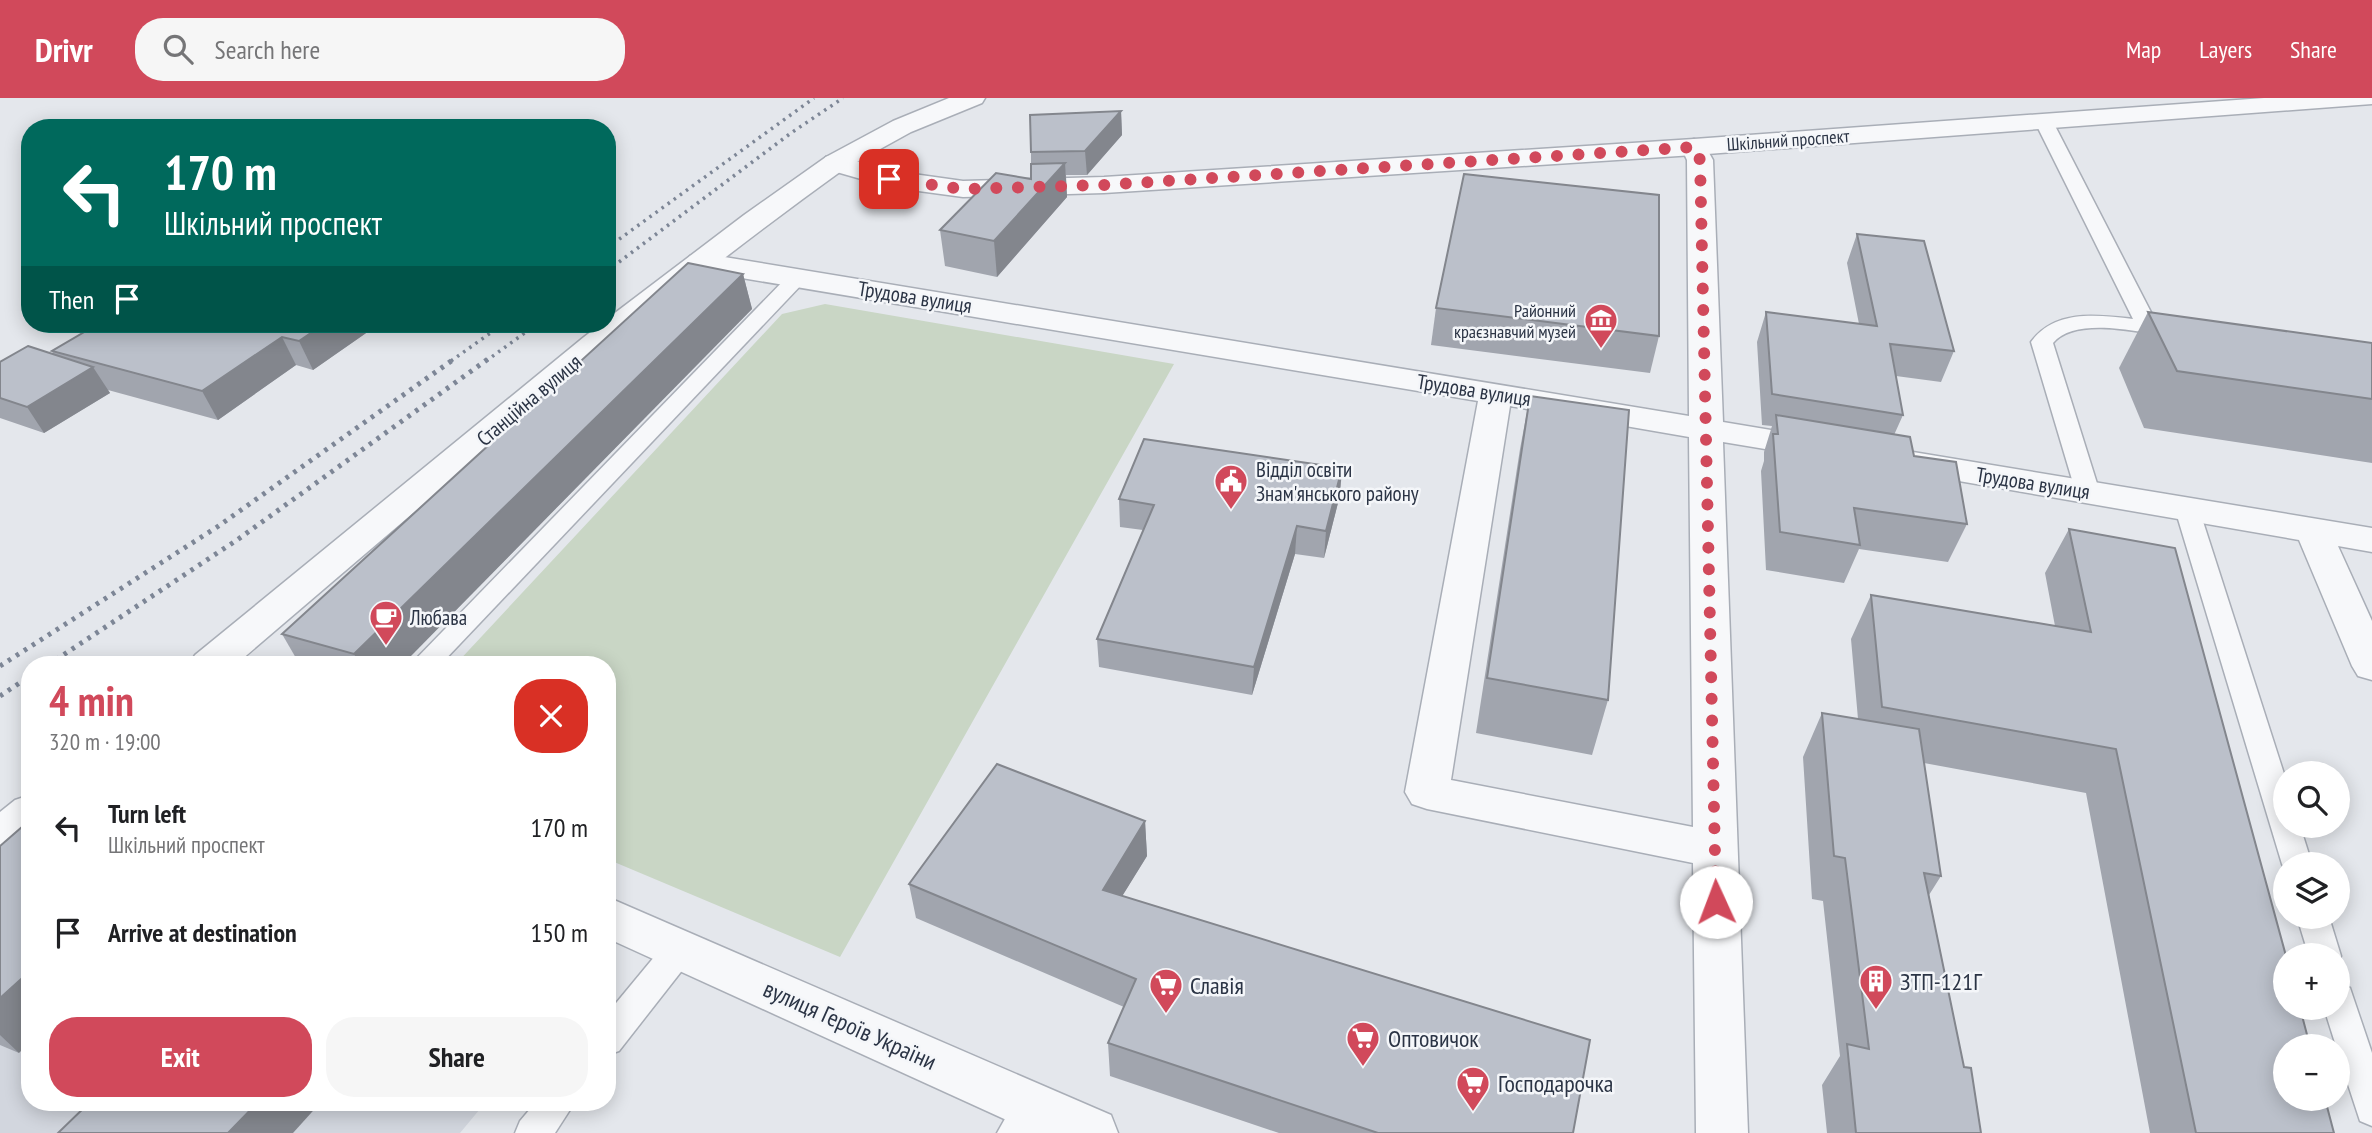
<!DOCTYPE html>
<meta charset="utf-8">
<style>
body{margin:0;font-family:"PT Sans Narrow",sans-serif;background:#f6f6f6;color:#202124;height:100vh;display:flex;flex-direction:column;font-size:26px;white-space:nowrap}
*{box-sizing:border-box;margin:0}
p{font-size:23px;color:#757577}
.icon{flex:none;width:38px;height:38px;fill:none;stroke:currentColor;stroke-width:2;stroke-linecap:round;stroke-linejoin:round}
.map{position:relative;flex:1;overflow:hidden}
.side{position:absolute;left:21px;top:558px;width:595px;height:455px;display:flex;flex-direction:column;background:#fff;border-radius:28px;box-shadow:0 4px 18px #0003}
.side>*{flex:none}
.banner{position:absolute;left:21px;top:21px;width:595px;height:214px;border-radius:28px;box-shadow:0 4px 18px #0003;background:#00695c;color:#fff;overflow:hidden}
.controls{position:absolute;left:2273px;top:663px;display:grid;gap:14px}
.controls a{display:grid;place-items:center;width:77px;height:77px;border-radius:50%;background:#fff;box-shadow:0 4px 18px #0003;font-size:35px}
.pin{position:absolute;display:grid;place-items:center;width:60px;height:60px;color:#fff;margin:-30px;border-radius:14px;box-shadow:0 4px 10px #0006}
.me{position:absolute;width:77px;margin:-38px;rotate:358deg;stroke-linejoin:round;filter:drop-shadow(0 0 5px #0008)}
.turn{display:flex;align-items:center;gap:24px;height:147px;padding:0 28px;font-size:32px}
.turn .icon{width:91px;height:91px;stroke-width:2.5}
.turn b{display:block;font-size:49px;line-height:60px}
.then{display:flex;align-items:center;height:66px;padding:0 28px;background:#0003;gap:14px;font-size:26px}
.round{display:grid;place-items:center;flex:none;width:74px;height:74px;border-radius:28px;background:#f6f6f6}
.head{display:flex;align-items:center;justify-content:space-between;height:119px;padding:0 28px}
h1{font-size:42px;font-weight:600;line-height:52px;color:#d1495b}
.cta{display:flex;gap:14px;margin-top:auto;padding:14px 28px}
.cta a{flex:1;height:80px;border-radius:28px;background:#d1495b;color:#fff;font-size:28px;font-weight:600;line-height:80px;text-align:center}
.cta a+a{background:#f6f6f6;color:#202124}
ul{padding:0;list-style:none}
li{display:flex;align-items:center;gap:21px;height:105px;padding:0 28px}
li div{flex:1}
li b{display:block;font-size:26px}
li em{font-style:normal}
header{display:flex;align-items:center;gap:42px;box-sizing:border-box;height:98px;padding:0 35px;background:#d1495b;color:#fff}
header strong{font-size:33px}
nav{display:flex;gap:38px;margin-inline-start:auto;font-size:24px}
.search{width:490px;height:63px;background:#f6f6f6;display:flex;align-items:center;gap:18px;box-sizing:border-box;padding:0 24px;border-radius:28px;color:#757577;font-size:26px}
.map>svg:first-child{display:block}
.built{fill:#d2d6de}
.green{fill:#c9d6c5}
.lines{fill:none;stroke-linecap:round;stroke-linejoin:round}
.service-casing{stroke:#a9aeb7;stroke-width:3}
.pedestrian-casing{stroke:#a9aeb7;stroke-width:3}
.minor-casing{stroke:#a9aeb7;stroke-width:3}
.tertiary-casing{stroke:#a9aeb7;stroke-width:3}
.service{fill:#f7f8fa;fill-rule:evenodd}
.pedestrian{fill:#f7f8fa;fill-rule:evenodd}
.minor{fill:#f7f8fa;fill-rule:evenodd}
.tertiary{fill:#f7f8fa;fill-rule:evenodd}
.rail-far1{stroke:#7d8696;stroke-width:3.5;stroke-dasharray:2.5 5;stroke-linecap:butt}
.rail{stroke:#7d8696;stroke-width:5;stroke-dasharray:3.5 6;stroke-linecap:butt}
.wall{fill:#a1a5ae}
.shaded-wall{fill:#83868d}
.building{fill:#bbc0ca;stroke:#83868d;stroke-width:2}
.route{stroke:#d1495b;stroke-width:12;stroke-dasharray:0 21.6}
.labels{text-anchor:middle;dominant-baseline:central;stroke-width:5;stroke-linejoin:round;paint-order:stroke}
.far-street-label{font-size:18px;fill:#2b3445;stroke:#f4f6f9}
.far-poi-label{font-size:18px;fill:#2b3445;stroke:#f4f6f9;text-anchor:end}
.street-label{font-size:21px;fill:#2b3445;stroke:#f4f6f9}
.poi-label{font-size:21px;fill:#2b3445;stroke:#f4f6f9;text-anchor:start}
.near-poi-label{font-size:24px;fill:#2b3445;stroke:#f4f6f9;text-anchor:start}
.near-street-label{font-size:24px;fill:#2b3445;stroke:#f4f6f9}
</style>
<header>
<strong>Drivr</strong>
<div class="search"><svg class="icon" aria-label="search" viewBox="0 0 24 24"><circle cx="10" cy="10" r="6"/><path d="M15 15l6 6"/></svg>Search here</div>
<nav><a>Map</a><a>Layers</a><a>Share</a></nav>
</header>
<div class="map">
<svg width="2372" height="1035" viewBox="0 0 2372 1035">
<rect width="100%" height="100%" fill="#e4e7ec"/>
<polygon class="built" points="30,776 30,1004 485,1005 460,1035 0,1035 0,800"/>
<polygon class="green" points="825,206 1174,266 840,859 607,761 607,567 455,567 782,216"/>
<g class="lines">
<defs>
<g id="service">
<path d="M 2043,17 L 2052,22 L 2156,224 L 2183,230 L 2187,234 L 2183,238 L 2176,240 C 2144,235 2076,217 2053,245 L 2100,395 L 2096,400 L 2088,403 L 2080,400 L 2076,395 L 2031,244 C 2055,211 2097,217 2133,221 L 2034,22 Z"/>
<polygon points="797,174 804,176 807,180 804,184 440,567 410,567 790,176"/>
<polygon points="2187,403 2196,405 2199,411 2286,682 2286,728 2300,728 2312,766 2286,766 2286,774 2282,766 2175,411 2178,405"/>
<polygon points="2297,819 2329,819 2341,858 2338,865 2338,858 2309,858"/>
<polygon points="680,837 691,841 696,851 691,861 619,953 607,957 607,916 669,841"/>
<polygon points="2338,885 2350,890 2372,955 2372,1028 2360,1023 2338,956 2338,948 2336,948 2324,910 2338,910"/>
<polygon points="1031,992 1043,996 1049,1008 1035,1035 997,1035 1019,996"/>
<polygon points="536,1004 575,1004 555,1035 515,1035 520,1023"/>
</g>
<polygon id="pedestrian" points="2264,0 2372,0 2372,6 1694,57 1104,95 963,99 889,89 826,71 822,65 826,59 835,57 892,73 963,83 1104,79 1694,41"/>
<g id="minor">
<polygon points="949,0 985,0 982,5 911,34 844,71 835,73 826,71 822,65 826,59 893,23"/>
<path d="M 1694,41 L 1703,44 L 1713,62 L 1723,324 L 1820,340 L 1832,343 L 1837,350 L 1832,357 L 1820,360 L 1723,344 L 1748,1035 L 1696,1035 L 1693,765 L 1427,711 L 1412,706 L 1405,694 L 1478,303 L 700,173 L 690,170 L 686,164 L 690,158 L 700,155 L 1689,318 L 1687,62 L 1681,49 L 1685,44 ZM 1510,308 L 1689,339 L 1693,729 L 1451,682 Z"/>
<polygon points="1907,353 2372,430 2372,454 2338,448 2372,523 2372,582 2358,578 2352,568 2299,442 1895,372 1890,364 1895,356"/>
<polygon points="607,799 1111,1017 1118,1035 1035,1035 607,840"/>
</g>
<g id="tertiary">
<path d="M 835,57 L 844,59 L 848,65 L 844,71 C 631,224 435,397 235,567 L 189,567 L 195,557 L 584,239 L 601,226 L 607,226 L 607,221 L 744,117 L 826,59 Z"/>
<polygon points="30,697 30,740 16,752 0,757 0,714 15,702"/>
</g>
</defs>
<use href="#service" class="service-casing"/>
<use href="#pedestrian" class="pedestrian-casing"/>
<use href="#minor" class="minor-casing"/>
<use href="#tertiary" class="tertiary-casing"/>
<use href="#service" class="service"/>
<use href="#pedestrian" class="pedestrian"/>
<use href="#minor" class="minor"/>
<use href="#tertiary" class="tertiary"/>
<g class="rail-far1">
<polyline points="607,150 814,0"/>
<polyline points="607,173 791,35 843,0"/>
<polyline points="451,263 503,226"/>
<polyline points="486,263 537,226"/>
</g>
<g class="rail">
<polyline points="48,567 237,442 488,261"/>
<polyline points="0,568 217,429 454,261"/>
<polyline points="0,598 30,578"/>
</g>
</g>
<g class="wall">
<polygon points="1121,13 1122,37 1087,77 1066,77 1067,99 997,179 945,168 940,132 1031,81 1031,54"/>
<polygon points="1857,136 1954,253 1941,284 1896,278 1903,317 1894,337 1914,358 1967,426 1948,464 1859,451 1844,485 1766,472 1761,373 1764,363 1764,354 1772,328 1762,327 1757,244 1766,214 1859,226 1847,165"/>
<polygon points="743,176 752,211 402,567 300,567 282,536"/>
<polygon points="1436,210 1659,238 1650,275 1431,247"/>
<polygon points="2148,214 2372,245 2372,365 2144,330 2119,270"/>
<polygon points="379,226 313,272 296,267 218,322 108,292 110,295 44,335 0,320 0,264 53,256 52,253"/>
<polygon points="1530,298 1608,602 1592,657 1476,635 1520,351"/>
<polygon points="1340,397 1324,460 1295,456 1252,597 1099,569 1097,541 1143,432 1120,429 1119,401"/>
<polygon points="2069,431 2334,1035 2150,1035 2086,695 1924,665 1941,778 1929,797 1964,969 1981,1035 1827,1035 1822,987 1840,958 1823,803 1812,801 1803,659 1822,615 1858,621 1851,541 1871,497 2055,528 2045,475"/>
<polygon points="1145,723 1147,758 1122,798 1573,1035 1279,1035 1110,978 1108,945 1124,909 916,820 909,786"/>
<polygon points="0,748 19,955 0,947"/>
</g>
<g class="shaded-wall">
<polygon points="1121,13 1122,37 1087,77 1085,53"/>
<polygon points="1065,65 1067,99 997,179 994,143"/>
<polygon points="743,176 752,211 402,567 360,567 354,556"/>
<polygon points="324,226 379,226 313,272 299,243"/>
<polygon points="282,239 296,267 218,322 202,293"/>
<polygon points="93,269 110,295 44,335 27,309"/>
<polygon points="1342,370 1340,397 1324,460 1326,433"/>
<polygon points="1297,428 1295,456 1252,597 1254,569"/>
<polygon points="1145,723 1147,758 1105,826 1103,792"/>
<polygon points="30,873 30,944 19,955 0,937 0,900"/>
<polygon points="258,1004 321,1004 293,1035 228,1035"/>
</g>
<g class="building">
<polygon points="1121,13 1085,53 1031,54 1030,17"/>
<polygon points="1065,65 994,143 940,132 996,75 1031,81 1031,66"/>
<polygon points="1464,76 1659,97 1659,238 1436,210"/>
<polygon points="1857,136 1924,143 1954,253 1890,246 1903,317 1772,296 1766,214 1877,228"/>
<polygon points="688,165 743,176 354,556 282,536"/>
<polygon points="2148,214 2372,245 2372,301 2177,273"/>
<polygon points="98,226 324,226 299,243 282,239 202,293 52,253"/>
<polygon points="28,248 93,269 27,309 0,300 0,264"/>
<polygon points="1530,298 1629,312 1608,602 1487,580"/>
<polygon points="1776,317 1910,339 1914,358 1956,364 1967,426 1854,410 1860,447 1780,434 1773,336 1778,336"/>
<polygon points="1144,341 1342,370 1326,433 1297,428 1254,569 1097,541 1154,407 1119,401"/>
<polygon points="2069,431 2175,450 2286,858 2286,910 2300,910 2310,948 2286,948 2286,1001 2325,1001 2334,1035 2196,1035 2116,651 1882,609 1871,497 2091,534"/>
<polygon points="1822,615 1919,631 1941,778 1924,775 1964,969 1971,970 1981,1035 1856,1035 1847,946 1869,951 1845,760 1834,758"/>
<polygon points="997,666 1145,723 1103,792 1590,942 1573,1035 1378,1035 1108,945 1136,881 909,786"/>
<polygon points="30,722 30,873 0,900 0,748"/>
<polygon points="90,1004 258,1004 228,1035 58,1035"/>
</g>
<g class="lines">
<polyline class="route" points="889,81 963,91 1104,87 1695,49 1700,62 1716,804"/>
</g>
<defs>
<symbol id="museum-pin" viewBox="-11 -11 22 30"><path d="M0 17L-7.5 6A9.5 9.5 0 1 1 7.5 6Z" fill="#d1495b" stroke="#f4f6f9"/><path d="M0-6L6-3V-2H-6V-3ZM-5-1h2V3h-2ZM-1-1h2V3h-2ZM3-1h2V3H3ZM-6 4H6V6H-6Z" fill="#fff"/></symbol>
<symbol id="civic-pin" viewBox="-11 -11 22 30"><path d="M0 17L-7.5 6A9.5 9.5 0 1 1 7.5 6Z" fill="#d1495b" stroke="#f4f6f9"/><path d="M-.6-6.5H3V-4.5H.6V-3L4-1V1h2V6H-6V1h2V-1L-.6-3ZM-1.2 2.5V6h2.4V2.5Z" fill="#fff"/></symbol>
<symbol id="cafe-pin" viewBox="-11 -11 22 30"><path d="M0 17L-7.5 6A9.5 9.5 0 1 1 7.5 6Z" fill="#d1495b" stroke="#f4f6f9"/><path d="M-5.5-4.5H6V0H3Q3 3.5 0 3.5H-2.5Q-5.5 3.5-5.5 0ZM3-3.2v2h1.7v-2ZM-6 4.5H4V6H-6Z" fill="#fff"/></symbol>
<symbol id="building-pin" viewBox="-11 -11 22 30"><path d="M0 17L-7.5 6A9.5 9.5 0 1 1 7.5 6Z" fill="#d1495b" stroke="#f4f6f9"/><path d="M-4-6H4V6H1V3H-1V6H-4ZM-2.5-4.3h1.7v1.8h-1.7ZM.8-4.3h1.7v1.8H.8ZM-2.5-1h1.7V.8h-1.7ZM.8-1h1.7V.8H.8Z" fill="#fff"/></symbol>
<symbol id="supermarket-pin" viewBox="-11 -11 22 30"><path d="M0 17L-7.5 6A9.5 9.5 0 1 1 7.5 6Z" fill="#d1495b" stroke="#f4f6f9"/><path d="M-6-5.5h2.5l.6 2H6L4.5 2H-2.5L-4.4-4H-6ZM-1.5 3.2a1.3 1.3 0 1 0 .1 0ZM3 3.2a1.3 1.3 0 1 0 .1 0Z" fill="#fff"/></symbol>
</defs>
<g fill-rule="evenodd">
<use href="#museum-pin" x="1582" y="203" width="38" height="52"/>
<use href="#civic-pin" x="1212" y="364" width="38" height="52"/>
<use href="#cafe-pin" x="367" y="500" width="38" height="52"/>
<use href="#building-pin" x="1857" y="864" width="38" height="52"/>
<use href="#supermarket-pin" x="1147" y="868" width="38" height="52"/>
<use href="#supermarket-pin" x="1344" y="921" width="38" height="52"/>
<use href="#supermarket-pin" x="1454" y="966" width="38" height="52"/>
</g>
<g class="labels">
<g class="far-street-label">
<text transform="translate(1788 42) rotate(-4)">Шкільний проспект</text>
</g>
<g class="far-poi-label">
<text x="1576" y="212">Районний<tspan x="1576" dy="21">краєзнавчий музей</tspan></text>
</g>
<g class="street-label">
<text transform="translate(915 199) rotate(9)">Трудова вулиця</text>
<text transform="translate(1474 292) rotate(9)">Трудова вулиця</text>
<text transform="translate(529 302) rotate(-40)">Станційна вулиця</text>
<text transform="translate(2033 385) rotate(9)">Трудова вулиця</text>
</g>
<g class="poi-label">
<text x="1256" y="371">Відділ освіти<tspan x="1256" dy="24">Знам'янського району</tspan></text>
<text x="410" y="519">Любава</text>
</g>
<g class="near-poi-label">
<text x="1900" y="883">ЗТП-121Г</text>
<text x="1190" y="887">Славія</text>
<text x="1388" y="940">Оптовичок</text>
<text x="1498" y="985">Господарочка</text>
</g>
<g class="near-street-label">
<text transform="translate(850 927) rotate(24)">вулиця Героїв України</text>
</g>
</g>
</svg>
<div class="controls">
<a><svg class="icon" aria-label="search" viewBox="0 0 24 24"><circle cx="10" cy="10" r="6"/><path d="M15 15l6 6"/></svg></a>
<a><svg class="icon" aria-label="layers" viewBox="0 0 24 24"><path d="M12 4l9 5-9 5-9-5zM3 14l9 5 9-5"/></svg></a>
<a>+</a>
<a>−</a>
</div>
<div class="pin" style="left:889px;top:81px;background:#d93025"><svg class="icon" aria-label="arrive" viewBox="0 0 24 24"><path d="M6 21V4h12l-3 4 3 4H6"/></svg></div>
<svg class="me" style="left:1716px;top:804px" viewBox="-20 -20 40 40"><circle r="19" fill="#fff"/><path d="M0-13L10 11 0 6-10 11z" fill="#d1495b"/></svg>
<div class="banner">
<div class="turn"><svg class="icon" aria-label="left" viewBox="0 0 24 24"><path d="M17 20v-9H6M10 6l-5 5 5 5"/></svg><div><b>170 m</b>Шкільний проспект</div></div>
<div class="then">Then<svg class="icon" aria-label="arrive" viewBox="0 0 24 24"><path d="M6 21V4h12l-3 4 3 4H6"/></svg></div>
</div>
<section class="side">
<div class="head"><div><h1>4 min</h1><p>320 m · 19:00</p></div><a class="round" style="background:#d93025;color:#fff"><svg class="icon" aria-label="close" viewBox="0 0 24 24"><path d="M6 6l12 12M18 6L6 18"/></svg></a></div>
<ul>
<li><svg class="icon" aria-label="left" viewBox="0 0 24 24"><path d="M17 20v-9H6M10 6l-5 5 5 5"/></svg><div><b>Turn left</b><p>Шкільний проспект</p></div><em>170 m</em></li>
<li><svg class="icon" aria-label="arrive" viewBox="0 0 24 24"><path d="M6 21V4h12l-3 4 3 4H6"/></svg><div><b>Arrive at destination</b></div><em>150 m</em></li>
</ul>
<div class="cta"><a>Exit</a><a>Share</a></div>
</section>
</div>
